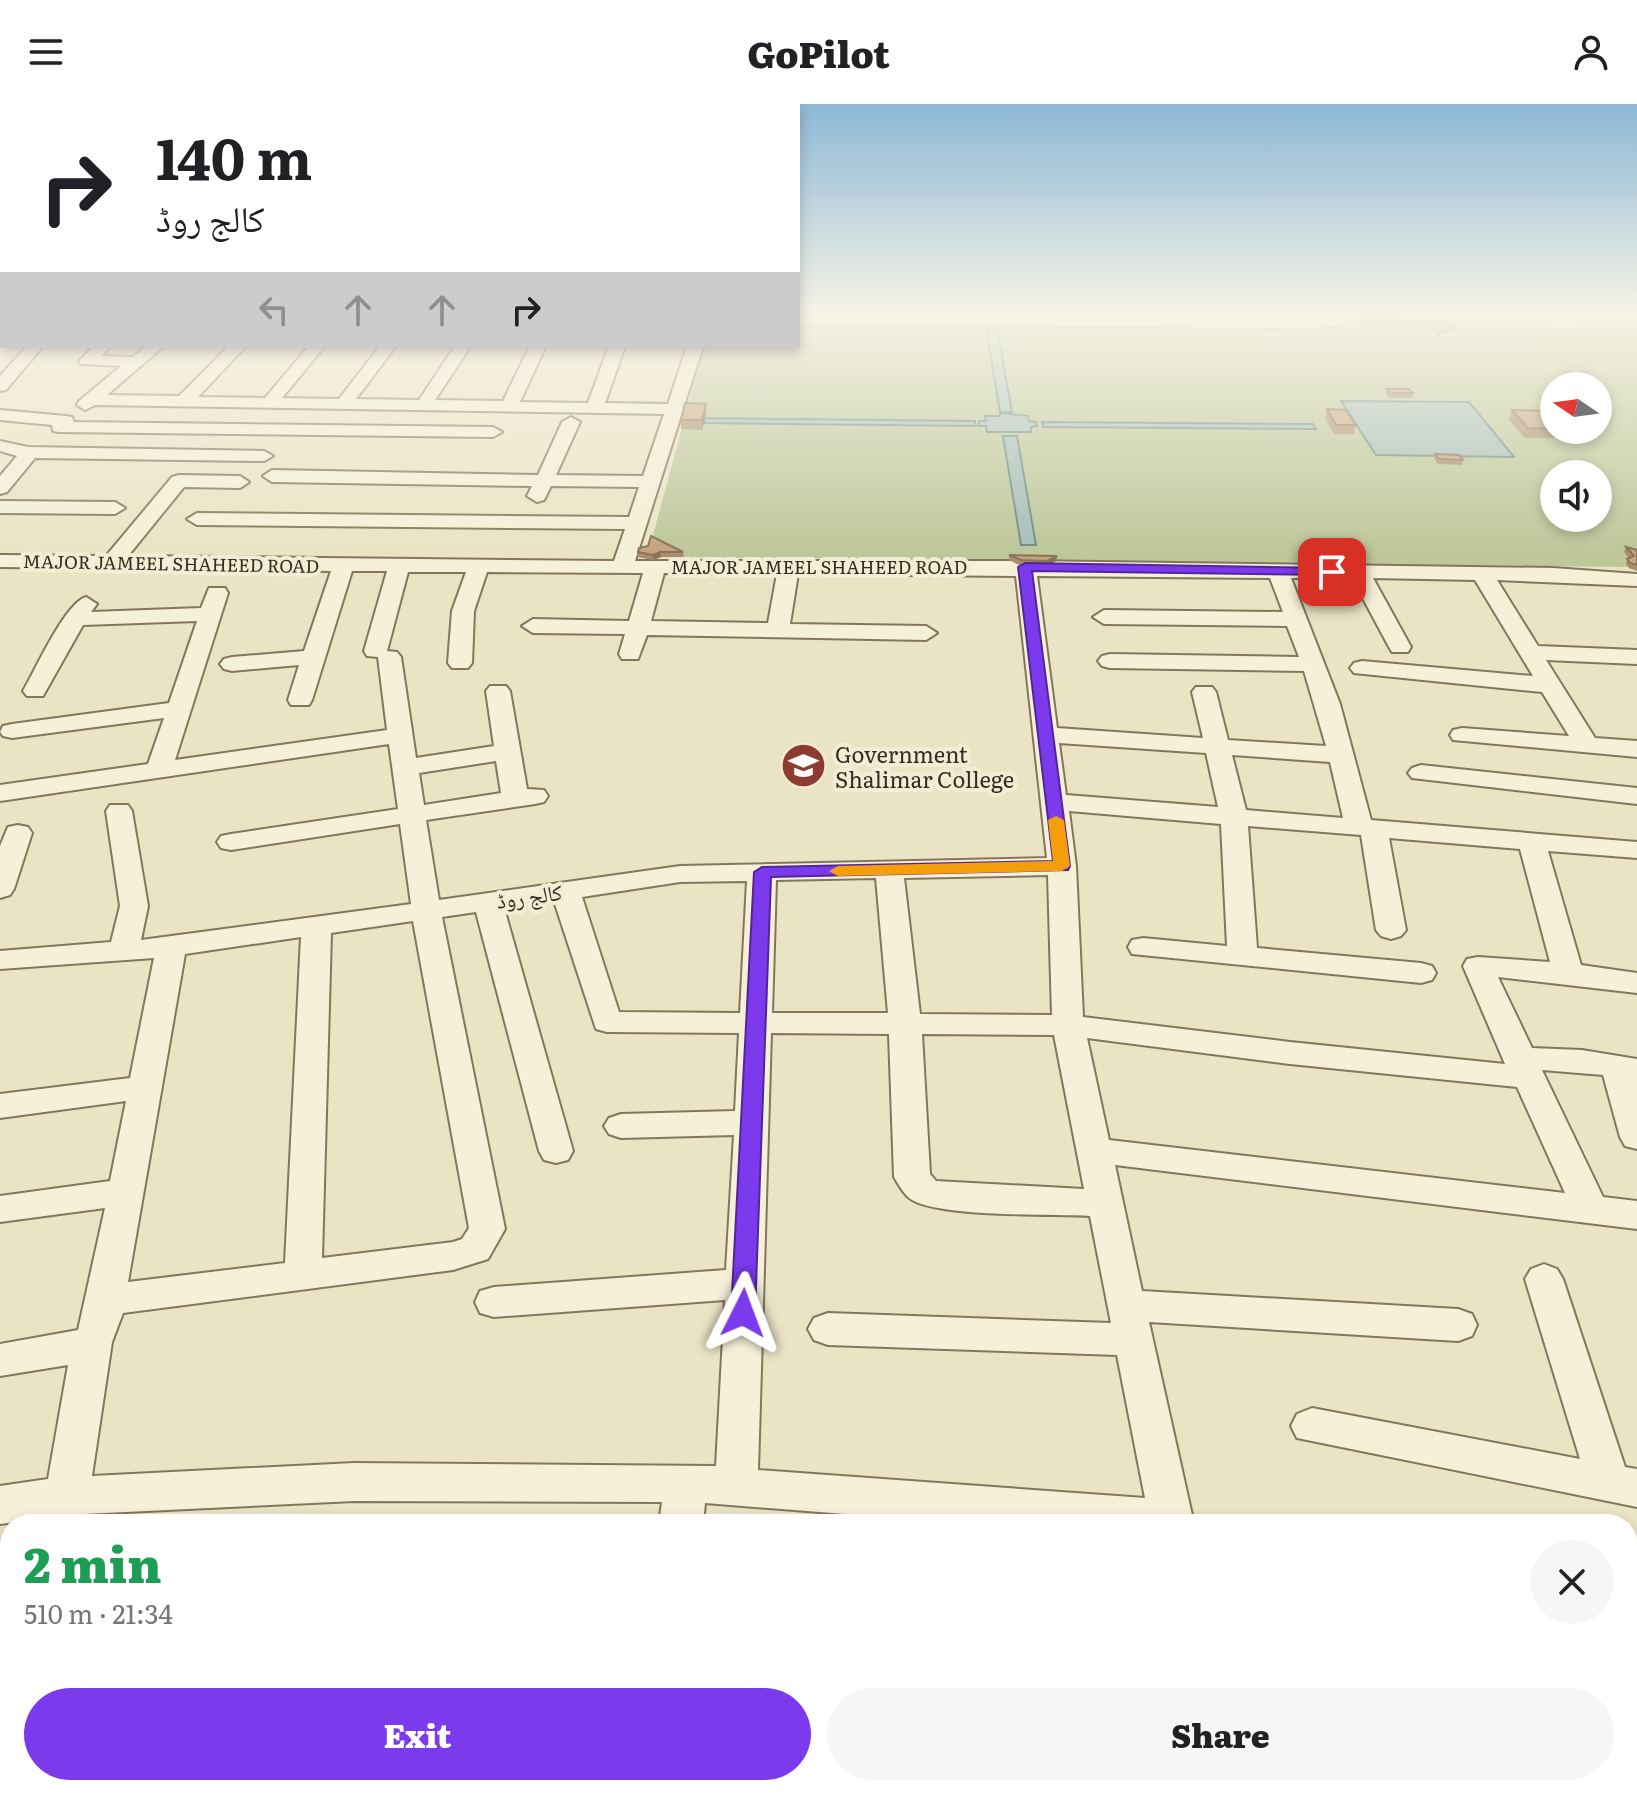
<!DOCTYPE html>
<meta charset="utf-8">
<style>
body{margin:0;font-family:Literata,"Noto Naskh Arabic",serif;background:#f6f6f6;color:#202124;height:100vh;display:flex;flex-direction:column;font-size:30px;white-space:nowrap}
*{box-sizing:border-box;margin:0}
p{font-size:26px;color:#757577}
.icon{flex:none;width:44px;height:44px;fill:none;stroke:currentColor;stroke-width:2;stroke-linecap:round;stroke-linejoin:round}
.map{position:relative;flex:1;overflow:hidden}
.details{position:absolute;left:0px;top:1410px;width:1638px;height:282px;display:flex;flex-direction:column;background:#fff;border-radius:32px 32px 0 0;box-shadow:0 4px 12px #0003}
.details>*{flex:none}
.guide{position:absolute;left:0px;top:0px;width:800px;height:244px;box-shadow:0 4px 12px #0003;background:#fff;color:#202124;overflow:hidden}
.needle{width:52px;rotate:283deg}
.buttons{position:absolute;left:1540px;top:268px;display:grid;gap:16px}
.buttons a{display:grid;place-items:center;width:72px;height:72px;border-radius:50%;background:#fff;box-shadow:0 4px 12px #0003;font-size:40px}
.pin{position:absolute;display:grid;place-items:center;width:68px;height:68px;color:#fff;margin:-34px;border-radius:16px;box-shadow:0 4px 12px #0006}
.me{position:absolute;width:88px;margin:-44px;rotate:3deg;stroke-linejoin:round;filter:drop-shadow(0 0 6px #0008)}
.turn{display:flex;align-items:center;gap:28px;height:168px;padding:0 24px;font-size:36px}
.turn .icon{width:104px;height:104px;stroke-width:2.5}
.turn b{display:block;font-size:56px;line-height:68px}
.lanes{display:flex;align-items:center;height:76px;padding:0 24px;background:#0003;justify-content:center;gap:40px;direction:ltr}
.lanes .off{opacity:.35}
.round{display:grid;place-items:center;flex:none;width:84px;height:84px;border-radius:42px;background:#f6f6f6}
.head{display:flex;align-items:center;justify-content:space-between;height:136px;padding:0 24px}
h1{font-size:48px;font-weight:800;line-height:60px;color:#1e9e55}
.button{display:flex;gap:16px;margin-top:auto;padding:16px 24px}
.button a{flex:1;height:92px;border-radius:48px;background:#7c3aed;color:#fff;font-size:32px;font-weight:800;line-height:92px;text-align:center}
.button a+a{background:#f6f6f6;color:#202124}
header{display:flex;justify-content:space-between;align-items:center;height:104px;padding:0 24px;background:#fff;font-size:36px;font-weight:800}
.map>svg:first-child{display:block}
.green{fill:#bdc79a;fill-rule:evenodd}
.water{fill:#a6beba;stroke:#6e8b88;stroke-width:2}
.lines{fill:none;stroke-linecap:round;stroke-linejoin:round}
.minor-casing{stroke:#84765d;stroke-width:4}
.minor{fill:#f6f0d8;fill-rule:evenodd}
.wall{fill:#a98d6c}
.shaded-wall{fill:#8a7358}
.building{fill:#c5a47e;stroke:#8a7358;stroke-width:2}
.route{fill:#7c3aed;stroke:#51269a;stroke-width:2}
.slow{fill:#f59e0b}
.labels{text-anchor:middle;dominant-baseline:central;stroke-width:8;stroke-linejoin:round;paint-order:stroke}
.far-street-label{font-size:18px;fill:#352c1f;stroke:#f2edd4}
.poi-label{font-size:22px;fill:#352c1f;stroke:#f2edd4;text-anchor:start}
.street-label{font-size:22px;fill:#352c1f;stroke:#f2edd4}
</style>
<header><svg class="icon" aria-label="menu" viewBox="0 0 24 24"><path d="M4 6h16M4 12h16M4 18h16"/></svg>GoPilot<svg class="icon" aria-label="person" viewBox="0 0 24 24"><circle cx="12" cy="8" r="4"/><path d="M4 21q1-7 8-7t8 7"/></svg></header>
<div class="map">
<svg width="1637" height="1691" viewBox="0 0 1637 1691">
<rect width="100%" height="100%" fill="#eae4c5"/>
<path class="green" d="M 1574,211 L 1637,211 L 1637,467 L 1627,463 L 1057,457 C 1041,465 1024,463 1008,456 L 661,453 L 653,456 L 638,453 L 639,449 L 649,446 L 704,242 L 798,242 L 798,218 L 1362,223 L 1358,217 L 1433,216 L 1440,224 L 1588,225 ZM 1554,282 L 1598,282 L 1598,326 L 1554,326 ZM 1554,370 L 1598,370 L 1598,414 L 1554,414 Z"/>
<g class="water">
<polygon points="986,225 997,225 1012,308 1000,308"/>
<polygon points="1341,297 1469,298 1514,353 1376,351"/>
<polygon points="1000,309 1028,312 1029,317 1036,318 1037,322 1031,323 1031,328 987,328 986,322 979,322 979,317 986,317 985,312 1000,312"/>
<polygon points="705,314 975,317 976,322 704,319"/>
<polygon points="1042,318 1313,320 1316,325 1043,323"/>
<polygon points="1003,332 1017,332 1036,441 1021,441"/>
</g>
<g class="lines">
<defs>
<g id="minor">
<polygon points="798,211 1274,214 1338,211 1557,211 1550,215 1364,215 1327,223 1274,224 798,219"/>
<polygon points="2,220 2,230 0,231 0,221"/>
<polygon points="27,242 43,242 6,286 0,287 0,272"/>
<path d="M 94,242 L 111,242 L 101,252 L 133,253 L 146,242 L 164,242 L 107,291 L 179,292 L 229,242 L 246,242 L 198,293 L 265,294 L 309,242 L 325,242 L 282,294 L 339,295 L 380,242 L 396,242 L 356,295 L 419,296 L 455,242 L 471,242 L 435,296 L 503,297 L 530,242 L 546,242 L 520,298 L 588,299 L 609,242 L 625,242 L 605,299 L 668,300 L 687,242 L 703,242 L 635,457 L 1025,457 L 1553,464 L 1637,470 L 1637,482 L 1497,476 L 1538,542 L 1637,546 L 1637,560 L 1546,556 L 1595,634 L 1637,637 L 1637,653 L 1453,636 L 1450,631 L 1453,626 L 1462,624 L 1569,632 L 1542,588 L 1354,569 L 1350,564 L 1354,559 L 1362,557 L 1533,572 L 1475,476 L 1373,474 L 1411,543 L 1408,548 L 1392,548 L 1389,543 L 1352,474 L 1291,474 L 1340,600 L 1371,716 L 1637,738 L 1637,754 L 1548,747 L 1581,861 L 1637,869 L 1637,889 L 1498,873 L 1532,944 L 1582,946 L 1637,955 L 1637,1045 L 1625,1042 L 1620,1033 L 1603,971 L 1542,966 L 1603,1093 L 1637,1097 L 1637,1125 L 1115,1061 L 1142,1187 L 1458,1205 L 1472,1210 L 1477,1221 L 1472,1232 L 1458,1237 L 1149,1218 L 1194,1420 L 972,1420 L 705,1399 L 703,1420 L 659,1420 L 662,1398 L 354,1397 L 84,1410 L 82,1420 L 38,1420 L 40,1415 L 0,1420 L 0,1382 L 48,1375 L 68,1261 L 0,1272 L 0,1240 L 78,1226 L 105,1104 L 0,1118 L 0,1092 L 110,1077 L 126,997 L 0,1014 L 0,990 L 130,974 L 154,854 L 0,865 L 0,847 L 111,838 L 120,802 L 106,707 L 110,701 L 128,701 L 132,707 L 148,802 L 141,836 L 411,800 L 400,720 L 231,746 L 221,744 L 217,738 L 221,732 L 231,730 L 398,705 L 389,640 L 0,697 L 0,681 L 148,660 L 164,614 L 12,634 L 3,632 L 0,628 L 3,622 L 12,620 L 169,599 L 197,517 L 83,521 L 43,592 L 27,592 L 23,587 C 35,567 65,499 86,493 L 97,500 L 91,508 L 201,504 L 209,484 L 225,484 L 228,489 L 175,656 L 387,626 L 378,553 L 367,552 L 364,547 L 387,467 L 352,467 L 312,596 L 309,601 L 291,601 L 288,596 L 299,561 L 232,567 L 224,565 L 220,560 L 224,555 L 232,553 L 304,547 L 331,467 L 0,463 L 0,451 L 106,452 L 172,373 L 179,371 L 240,372 L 249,378 L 240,384 L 184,383 L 128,452 L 614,457 L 625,425 L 197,421 L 187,415 L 197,409 L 629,413 L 639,383 L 551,382 L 544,396 L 537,398 L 527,392 L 532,382 L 272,378 L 263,372 L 272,366 L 538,371 L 562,318 L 571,313 L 580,318 L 556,371 L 643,372 L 664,310 L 95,301 L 85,306 L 77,301 L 79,297 L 121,262 L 81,260 L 79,257 ZM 408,468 L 466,468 L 452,507 L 448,559 L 452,564 L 468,564 L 472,559 L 474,507 L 487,468 L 643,469 L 629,517 L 533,515 L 522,522 L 533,529 L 625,530 L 619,550 L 622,555 L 638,555 L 647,531 L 926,536 L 937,529 L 926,522 L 790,520 L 798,470 L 1016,472 L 1047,754 L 680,762 L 439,796 L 426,716 L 535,700 L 544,698 L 548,692 L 544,686 L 527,685 L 510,587 L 506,582 L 490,582 L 486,587 L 494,642 L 416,654 L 401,553 L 397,548 L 387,547 ZM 664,469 L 777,470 L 768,519 L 651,517 ZM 1037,472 L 1270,474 L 1283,508 L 1104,506 L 1093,513 L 1104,520 L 1287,522 L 1299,553 L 1110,550 L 1102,552 L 1098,557 L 1102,562 L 1110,564 L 1304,567 L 1326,642 L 1228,636 L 1216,588 L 1212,583 L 1196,583 L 1192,588 L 1203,634 L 1057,624 ZM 1059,639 L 1206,649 L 1218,703 L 1066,691 ZM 1232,651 L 1330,658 L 1343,714 L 1246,706 ZM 496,657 L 501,689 L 424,701 L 419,669 ZM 1069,707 L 1221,720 L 1227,842 L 1143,834 L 1132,836 L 1128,843 L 1132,850 L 1421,879 L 1432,876 L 1436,869 L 1432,862 L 1421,859 L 1257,844 L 1248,722 L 1361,731 L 1376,826 L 1381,832 L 1391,835 L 1401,832 L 1406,826 L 1389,734 L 1520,745 L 1550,858 L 1478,853 L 1467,855 L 1463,862 L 1505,960 L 1290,938 L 1083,913 L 1076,762 ZM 1048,771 L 1052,911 L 920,910 L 904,774 ZM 876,774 L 888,909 L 772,909 L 776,776 ZM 747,777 L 740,909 L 619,908 L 582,793 L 680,778 ZM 554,797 L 596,925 L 607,928 L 739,929 L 735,1007 L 621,1010 L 609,1014 L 604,1022 L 609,1030 L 621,1034 L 734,1031 L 726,1166 L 494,1183 L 480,1187 L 475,1198 L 480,1209 L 494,1213 L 725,1196 L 716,1362 L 354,1359 L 92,1372 L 112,1238 L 123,1209 L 453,1166 L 488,1155 L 505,1125 L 442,813 L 476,808 L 539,1047 L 544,1056 L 556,1059 L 568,1056 L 573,1047 L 504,804 ZM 413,817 L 469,1124 L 462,1135 L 453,1138 L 322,1154 L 331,829 ZM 301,833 L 285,1159 L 128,1178 L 185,850 ZM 771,929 L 889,930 L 894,1073 C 899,1081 905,1093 914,1097 C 946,1113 1049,1110 1090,1112 L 1111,1219 L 828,1209 L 814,1214 L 808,1225 L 814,1236 L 828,1241 L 1117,1251 L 1145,1394 L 758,1366 ZM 922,930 L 1054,931 L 1084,1085 L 936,1077 L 930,1070 ZM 1087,934 L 1290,960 L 1517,983 L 1565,1089 L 1109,1036 Z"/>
<polygon points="0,306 66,312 72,313 74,318 493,323 502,328 493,333 59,328 53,327 52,321 0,316"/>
<polygon points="0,337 28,343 264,347 273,352 264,357 35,354 7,388 0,390 0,372 17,352 0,347"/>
<polygon points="0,397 115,398 125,404 115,410 0,409"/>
<polygon points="1421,661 1637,684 1637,700 1412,674 1408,669 1412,664"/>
<polygon points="18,721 28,723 32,729 14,785 10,791 0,794 0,742 8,723"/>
<polygon points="1544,1160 1557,1165 1563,1175 1625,1363 1637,1365 1637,1403 1297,1334 1291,1322 1297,1310 1312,1304 1580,1355 1525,1175 1531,1165"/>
<polygon points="1628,1542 1637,1544 1637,1590 1628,1588"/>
<polygon points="10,1579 10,1682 31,1682 24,1691 0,1691 0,1583"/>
<polygon points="451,1682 676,1682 675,1691 455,1691"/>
<polygon points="1190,1682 1240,1682 1241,1691 1191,1691"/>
</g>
</defs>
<use href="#minor" class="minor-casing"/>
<use href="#minor" class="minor"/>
</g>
<g class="wall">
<polygon points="1359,211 1424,211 1424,217 1457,220 1456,224 1437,232 1431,225 1423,223 1422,224 1363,223 1358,217"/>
<polygon points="1387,285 1413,289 1412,294 1389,294 1386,289"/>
<polygon points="1327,305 1356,321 1354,330 1334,330 1325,315"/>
<polygon points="1512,306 1554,314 1554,326 1564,326 1562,334 1525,334 1509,316"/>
<polygon points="706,309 702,326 681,325 681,316"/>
<polygon points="1435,350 1463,356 1462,361 1438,360 1434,355"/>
<polygon points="1626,443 1637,446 1637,467 1629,464 1626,460 1627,455 1629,454 1624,448"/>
<polygon points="638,448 683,448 684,453 661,453 653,456 638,453"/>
<polygon points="1009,451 1056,457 1047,462 1021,462 1009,456"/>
</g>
<g class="shaded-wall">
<polygon points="1457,220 1456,224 1437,232 1438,228"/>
<polygon points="706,300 706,309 702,326 702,316"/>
<polygon points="660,448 661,453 653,456 653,451"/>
<polygon points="1057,452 1056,457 1047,462 1047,457"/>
</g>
<g class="building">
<polygon points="1362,211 1424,211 1424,216 1365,215"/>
<polygon points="1424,217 1457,220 1438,228 1432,221 1423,218"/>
<polygon points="1387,285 1409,285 1413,289 1390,289"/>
<polygon points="685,299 706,300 702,316 681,316"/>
<polygon points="1327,305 1346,306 1356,321 1336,321"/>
<polygon points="1512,306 1548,307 1554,314 1554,325 1528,324"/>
<polygon points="1435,350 1459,351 1463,356 1439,355"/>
<polygon points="651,432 683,448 660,448 653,451 638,448 639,444 648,442"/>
<polygon points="1626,443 1637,446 1637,461 1630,459 1627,455 1634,452"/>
<polygon points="1009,451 1057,452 1047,457 1021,456"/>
</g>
<linearGradient id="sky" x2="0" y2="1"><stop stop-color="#8db8d6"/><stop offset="0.47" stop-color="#f6f3e5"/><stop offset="1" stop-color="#f6f3e5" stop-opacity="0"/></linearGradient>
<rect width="1637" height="448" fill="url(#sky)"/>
<polygon class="route" points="1025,459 1332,464 1338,468 1332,471 1032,467 1070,762 1068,766 771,773 755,1209 751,1216 743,1218 735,1216 731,1209 754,768 762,763 1053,757 1018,463"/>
<polygon class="slow" points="1056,712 1064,716 1070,762 1062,767 838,772 829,767 838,762 1053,757 1048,716"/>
<defs>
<symbol id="university-disc" viewBox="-11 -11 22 22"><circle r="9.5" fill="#8e3c32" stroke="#f2edd4"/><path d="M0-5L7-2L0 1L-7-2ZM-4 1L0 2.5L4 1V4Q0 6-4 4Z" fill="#fff"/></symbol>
</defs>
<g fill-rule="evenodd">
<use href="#university-disc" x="778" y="636" width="51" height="51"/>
</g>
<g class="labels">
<g class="far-street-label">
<text transform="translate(171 459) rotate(1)">MAJOR JAMEEL SHAHEED ROAD</text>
<text x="819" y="462">MAJOR JAMEEL SHAHEED ROAD</text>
</g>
<g class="poi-label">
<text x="835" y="649">Government<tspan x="835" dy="25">Shalimar College</tspan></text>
</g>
<g class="street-label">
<text transform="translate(529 791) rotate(-8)">کالج روڈ</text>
</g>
</g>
</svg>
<div class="buttons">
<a><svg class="needle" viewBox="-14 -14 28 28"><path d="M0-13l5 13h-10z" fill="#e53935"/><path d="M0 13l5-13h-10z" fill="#757577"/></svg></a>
<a><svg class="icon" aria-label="sound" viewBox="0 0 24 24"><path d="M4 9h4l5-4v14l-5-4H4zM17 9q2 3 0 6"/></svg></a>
</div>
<div class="pin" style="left:1332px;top:468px;background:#d93025"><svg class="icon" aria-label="arrive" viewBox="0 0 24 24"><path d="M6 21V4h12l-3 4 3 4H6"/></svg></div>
<svg class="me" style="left:743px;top:1209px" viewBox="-20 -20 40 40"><path d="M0-17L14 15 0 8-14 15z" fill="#7c3aed" stroke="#fff" stroke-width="4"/></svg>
<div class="guide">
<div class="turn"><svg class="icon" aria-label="right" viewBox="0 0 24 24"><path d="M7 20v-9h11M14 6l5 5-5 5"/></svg><div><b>140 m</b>کالج روڈ</div></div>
<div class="lanes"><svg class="icon off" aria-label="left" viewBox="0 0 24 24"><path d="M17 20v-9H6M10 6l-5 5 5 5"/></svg><svg class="icon off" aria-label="ahead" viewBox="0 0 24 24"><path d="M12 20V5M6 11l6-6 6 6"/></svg><svg class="icon off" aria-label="ahead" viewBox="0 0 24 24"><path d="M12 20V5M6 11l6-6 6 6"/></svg><svg class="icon" aria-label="right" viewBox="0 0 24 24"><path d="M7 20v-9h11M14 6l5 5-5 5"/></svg></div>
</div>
<section class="details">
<div class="head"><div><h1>2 min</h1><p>510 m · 21:34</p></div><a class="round"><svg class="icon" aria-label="close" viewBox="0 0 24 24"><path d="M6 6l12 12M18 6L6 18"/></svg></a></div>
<div class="button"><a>Exit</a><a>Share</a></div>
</section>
</div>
